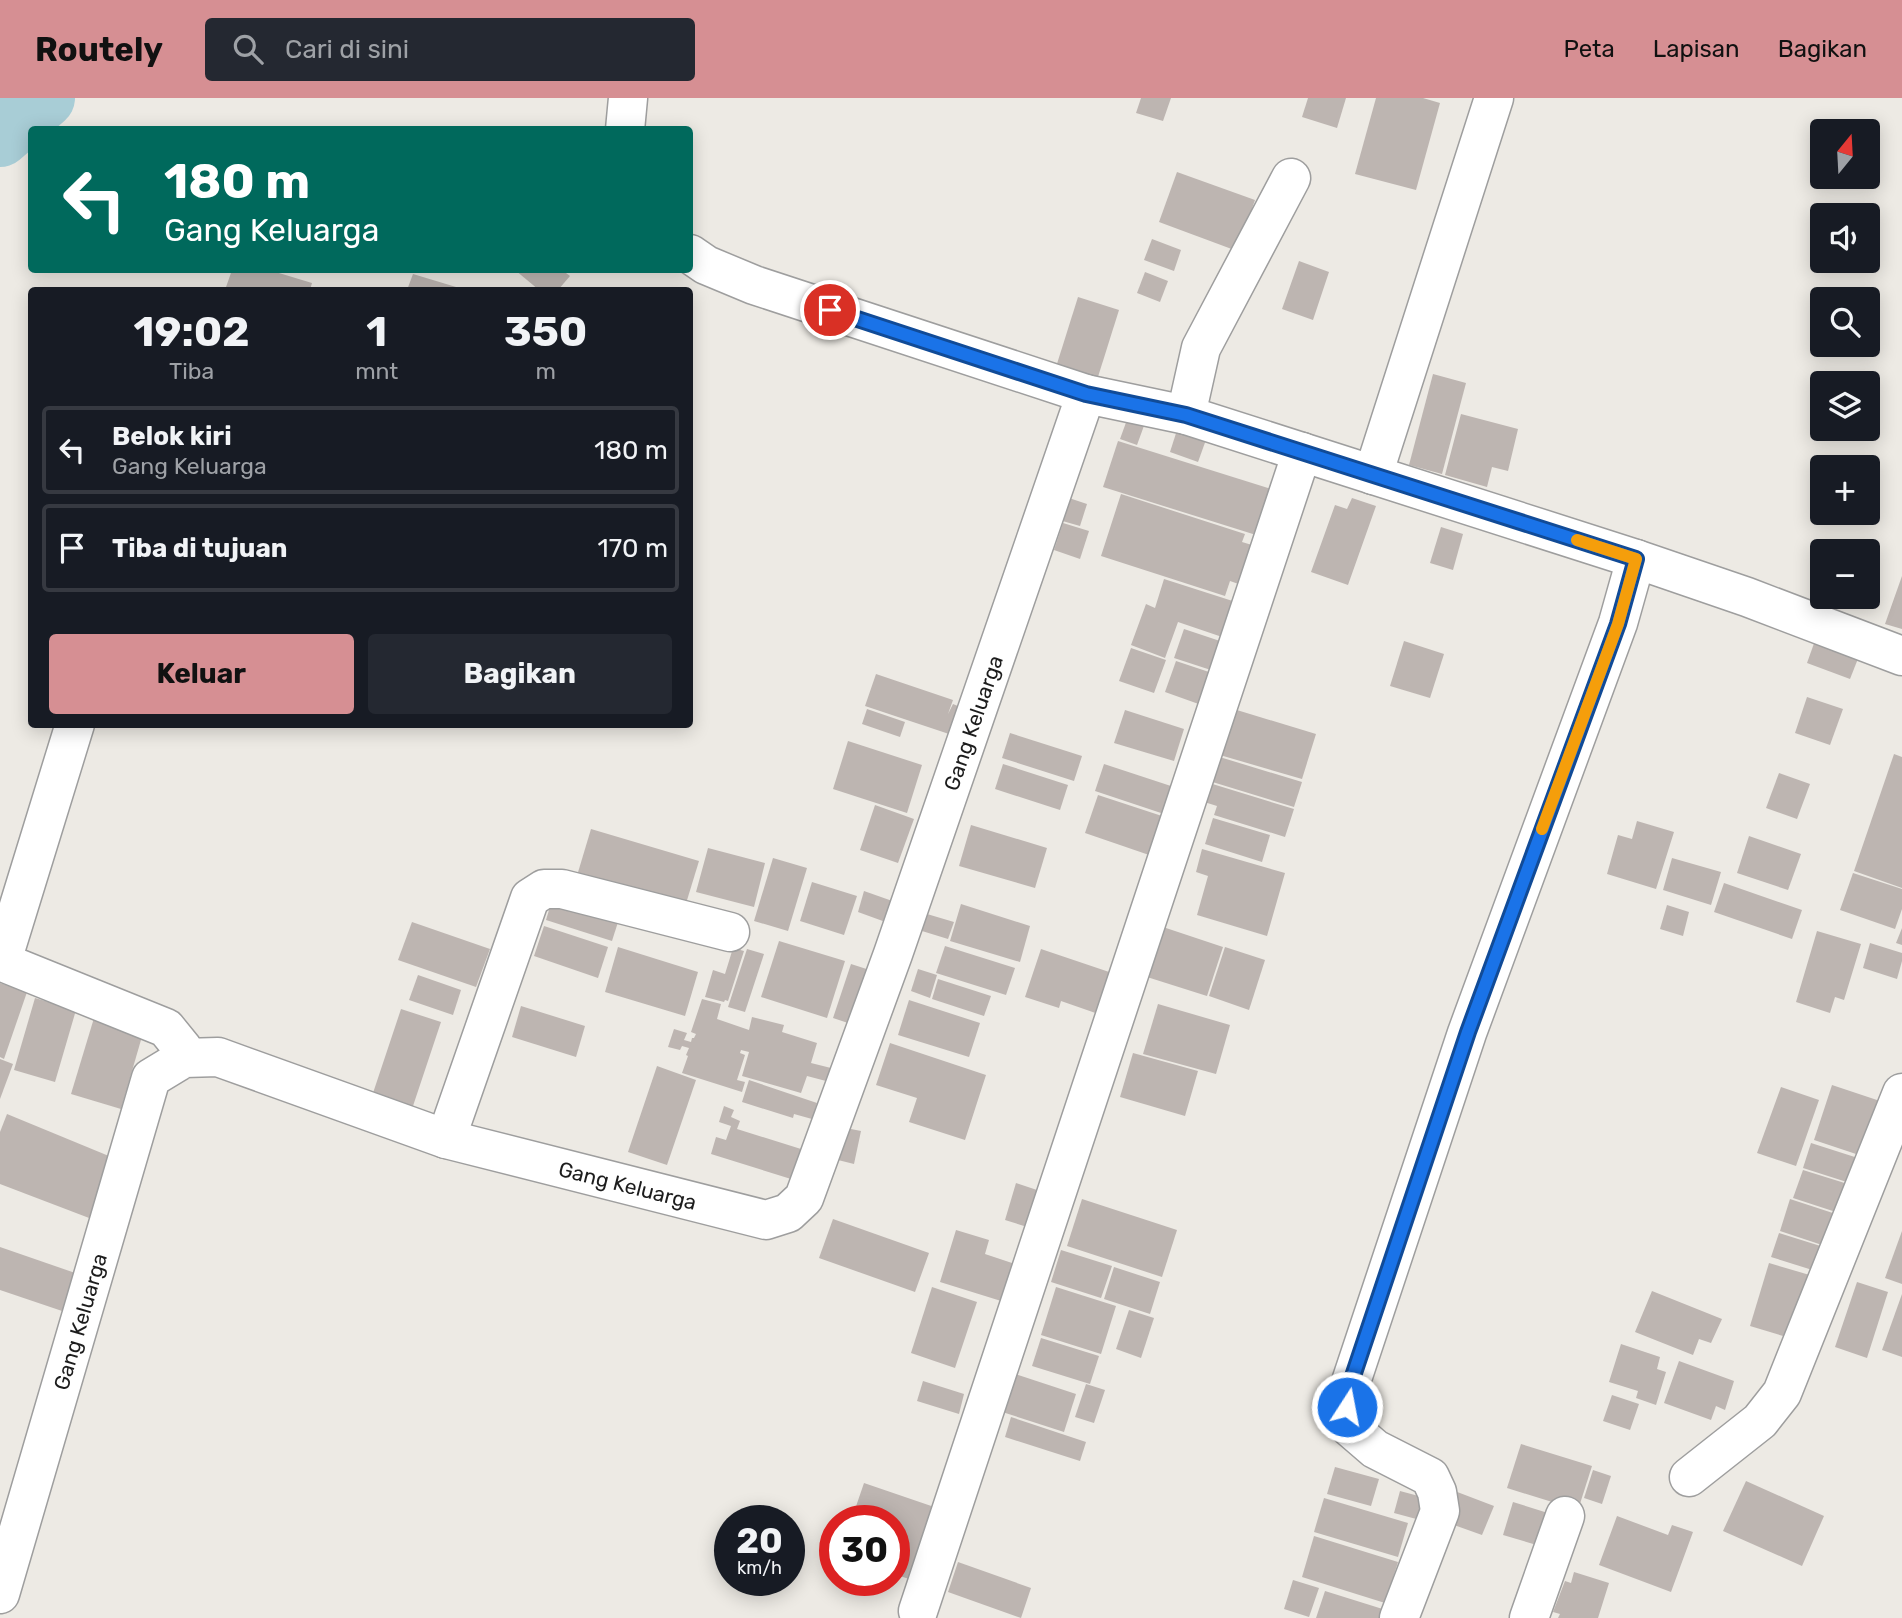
<!DOCTYPE html>
<html lang="id">
<meta charset="utf-8">
<style>
body{margin:0;font-family:Rubik,sans-serif;background:#242831;color:#f1f3f6;height:100vh;display:flex;flex-direction:column;font-size:26px;white-space:nowrap}
*{box-sizing:border-box;margin:0}
p{font-size:23px;color:#9ea1a6}
.icon{flex:none;width:38px;height:38px;fill:none;stroke:currentColor;stroke-width:2;stroke-linecap:round;stroke-linejoin:round}
.map{position:relative;flex:1;overflow:hidden}
.panel{position:absolute;left:28px;top:189px;width:665px;height:441px;display:flex;flex-direction:column;background:#171b24;border-radius:7px;box-shadow:0 4px 18px #0003}
.panel>*{flex:none}
.guide{position:absolute;left:28px;top:28px;width:665px;height:147px;border-radius:7px;box-shadow:0 4px 18px #0003;background:#00695c;color:#fff;overflow:hidden}
.needle{width:46px;rotate:18deg}
.tools{position:absolute;left:1810px;top:21px;display:grid;gap:14px}
.tools a{display:grid;place-items:center;width:70px;height:70px;border-radius:7px;background:#171b24;box-shadow:0 4px 18px #0003;font-size:35px}
.speed{position:absolute;left:714px;top:1407px;display:flex;gap:14px;font-size:35px;font-weight:700;text-align:center}
.speed>*{display:grid;place-content:center;width:91px;height:91px;border-radius:50%;background:#171b24;box-shadow:0 4px 18px #0003;line-height:1}
.speed small{font-size:18px;font-weight:400}
.speed .limit{border:10px solid #d22;background:#fff;color:#111}
.pin{position:absolute;display:grid;place-items:center;width:60px;height:60px;color:#fff;margin:-30px;border:4px solid #fff;border-radius:50%;box-shadow:0 2px 7px #0007}
.me{position:absolute;width:77px;margin:-38px;rotate:11deg;stroke-linejoin:round;filter:drop-shadow(0 0 5px #0008)}
.turn{display:flex;align-items:center;gap:24px;height:147px;padding:0 21px;font-size:32px}
.turn .icon{width:91px;height:91px;stroke-width:2.5}
.turn b{display:block;font-size:49px;line-height:60px}
.eta{display:flex;justify-content:space-evenly;align-items:center;height:119px;text-align:center}
.eta b{font-size:42px;font-weight:700;line-height:49px}
.button{display:flex;gap:14px;margin-top:auto;padding:14px 21px}
.button a{flex:1;height:80px;border-radius:7px;background:#d68f93;color:#111;font-size:28px;font-weight:700;line-height:80px;text-align:center}
.button a+a{background:#242831;color:#f1f3f6}
ul{padding:0;list-style:none}
li{display:flex;align-items:center;gap:21px;height:88px;margin:0 14px 10px;padding:0 7px;border:4px solid #363941;border-radius:7px}
li div{flex:1}
li b{display:block;font-size:26px}
li em{font-style:normal}
header{display:flex;align-items:center;gap:42px;box-sizing:border-box;height:98px;padding:0 35px;background:#d68f93;color:#111}
header strong{font-size:33px}
nav{display:flex;gap:38px;margin-inline-start:auto;font-size:24px}
.search{width:490px;height:63px;background:#242831;display:flex;align-items:center;gap:18px;box-sizing:border-box;padding:0 24px;border-radius:7px;color:#9ea1a6;font-size:26px}
.map>svg:first-child{display:block}
.lines{fill:none;stroke-linecap:round;stroke-linejoin:round}
.river{stroke:#a8cdd6;stroke-width:60}
.building{fill:#bdb5b1}
.minor-casing{stroke:#9e9e9e;stroke-width:41}
.minor{stroke:#fff;stroke-width:38}
.route-casing{stroke:#114b97;stroke-width:18}
.route{stroke:#1a73e8;stroke-width:12}
.slow{stroke:#f59e0b;stroke-width:12}
.labels{text-anchor:middle;dominant-baseline:central;stroke-width:6;stroke-linejoin:round;paint-order:stroke}
.street-label{font-size:21px;fill:#1d1d1d;stroke:#fff}
</style>
<header>
<strong>Routely</strong>
<div class="search"><svg class="icon" aria-label="search" viewBox="0 0 24 24"><circle cx="10" cy="10" r="6"/><path d="M15 15l6 6"/></svg>Cari di sini</div>
<nav><a>Peta</a><a>Lapisan</a><a>Bagikan</a></nav>
</header>
<div class="map">
<svg width="1902" height="1520" viewBox="0 0 1902 1520">
<rect width="100%" height="100%" fill="#edeae4"/>
<g class="lines">
<polyline class="river" points="0,39 45,0"/>
</g>
<g class="building">
<polygon points="1141,0 1171,0 1163,23 1136,15"/>
<polygon points="1308,0 1346,0 1337,30 1302,19"/>
<polygon points="1376,0 1423,0 1440,5 1416,92 1355,76"/>
<polygon points="1177,74 1255,102 1237,153 1159,124"/>
<polygon points="1152,141 1181,152 1174,173 1144,162"/>
<polygon points="1299,163 1329,174 1313,222 1282,211"/>
<polygon points="232,172 269,172 312,185 310,192 225,192"/>
<polygon points="515,172 562,172 570,178 558,192 539,192"/>
<polygon points="1145,174 1168,183 1160,204 1137,195"/>
<polygon points="413,176 466,192 407,192"/>
<polygon points="1078,199 1119,212 1097,282 1056,269"/>
<polygon points="1433,276 1466,285 1442,376 1409,367"/>
<polygon points="1461,316 1518,331 1508,373 1492,369 1487,389 1445,377"/>
<polygon points="1128,319 1145,325 1137,347 1120,341"/>
<polygon points="1178,329 1207,339 1198,364 1170,354"/>
<polygon points="1118,343 1287,396 1272,442 1103,389"/>
<polygon points="1121,396 1245,436 1242,444 1262,450 1250,490 1230,483 1225,498 1101,458"/>
<polygon points="1066,399 1087,406 1080,428 1059,422"/>
<polygon points="1352,400 1376,408 1348,487 1311,474 1335,407 1347,411"/>
<polygon points="1063,425 1089,433 1080,461 1054,452"/>
<polygon points="1441,429 1463,436 1453,472 1430,465"/>
<polygon points="1902,478 1902,531 1885,526"/>
<polygon points="1164,481 1242,506 1231,542 1178,524 1165,560 1131,547 1146,506 1155,510"/>
<polygon points="1184,531 1226,545 1217,574 1174,560"/>
<polygon points="1817,537 1861,553 1850,581 1807,565"/>
<polygon points="1404,543 1444,556 1430,600 1390,588"/>
<polygon points="1131,550 1166,562 1154,595 1119,583"/>
<polygon points="1176,563 1218,577 1207,609 1165,594"/>
<polygon points="876,576 953,602 948,616 953,606 965,611 955,638 865,608"/>
<polygon points="1807,599 1843,611 1830,647 1795,635"/>
<polygon points="1227,609 1316,636 1302,681 1213,655"/>
<polygon points="867,611 905,624 900,639 862,626"/>
<polygon points="1125,612 1184,631 1174,663 1114,645"/>
<polygon points="1010,635 1082,658 1074,683 1002,660"/>
<polygon points="848,643 922,667 907,715 833,691"/>
<polygon points="1894,656 1902,659 1902,790 1854,773"/>
<polygon points="1213,657 1302,684 1294,709 1206,682"/>
<polygon points="1003,666 1068,687 1060,712 995,691"/>
<polygon points="1104,666 1177,690 1167,717 1095,693"/>
<polygon points="1779,675 1810,686 1797,721 1766,710"/>
<polygon points="1206,684 1294,711 1285,739 1214,717 1217,708 1201,703"/>
<polygon points="1098,697 1165,719 1152,758 1085,735"/>
<polygon points="875,707 914,721 898,765 860,752"/>
<polygon points="1213,720 1270,737 1262,764 1205,746"/>
<polygon points="1637,723 1674,734 1656,791 1607,776 1618,737 1632,741"/>
<polygon points="971,727 1047,750 1035,790 959,768"/>
<polygon points="591,731 699,763 684,812 576,781"/>
<polygon points="1749,738 1801,756 1788,792 1737,775"/>
<polygon points="708,750 765,765 754,809 696,794"/>
<polygon points="1202,751 1285,775 1267,838 1197,817 1208,778 1196,774"/>
<polygon points="773,760 807,770 788,833 754,823"/>
<polygon points="1672,760 1721,774 1711,807 1663,792"/>
<polygon points="1853,775 1902,791 1902,811 1895,831 1840,812"/>
<polygon points="812,784 857,798 844,837 800,823"/>
<polygon points="1724,785 1802,812 1792,841 1714,814"/>
<polygon points="864,793 898,805 891,826 858,814"/>
<polygon points="552,802 618,824 612,843 546,822"/>
<polygon points="961,806 1030,828 1020,864 950,843"/>
<polygon points="1667,807 1689,814 1683,838 1660,831"/>
<polygon points="927,816 954,824 948,841 922,833"/>
<polygon points="412,824 490,851 476,889 398,862"/>
<polygon points="544,828 608,849 598,880 534,858"/>
<polygon points="1163,829 1223,849 1207,898 1147,879"/>
<polygon points="1902,830 1902,847 1896,845"/>
<polygon points="1817,833 1861,846 1844,902 1835,899 1830,915 1796,904"/>
<polygon points="779,843 845,863 827,920 761,899"/>
<polygon points="1870,845 1902,855 1902,863 1897,881 1863,870"/>
<polygon points="945,848 1015,870 1006,897 936,875"/>
<polygon points="618,849 698,874 685,918 605,894"/>
<polygon points="1225,849 1265,862 1249,912 1209,898"/>
<polygon points="733,850 744,853 728,903 725,902 724,904 705,899 713,872 725,876"/>
<polygon points="747,851 764,856 745,914 728,909"/>
<polygon points="1041,851 1121,878 1107,919 1061,903 1059,910 1025,899"/>
<polygon points="851,866 879,875 860,929 833,920"/>
<polygon points="918,871 937,877 930,900 911,893"/>
<polygon points="418,877 461,892 453,917 409,902"/>
<polygon points="938,881 991,898 984,918 932,901"/>
<polygon points="0,885 27,894 4,961 0,959"/>
<polygon points="35,900 76,912 55,984 14,972"/>
<polygon points="702,901 721,906 717,921 749,932 752,919 784,927 782,934 817,945 811,965 831,970 826,983 807,978 801,995 742,978 749,954 741,952 740,955 745,957 737,982 745,984 742,994 682,975 688,958 686,957 689,950 682,948 680,952 668,949 674,931 687,935 684,942 691,944 692,940 694,940 696,936 691,934"/>
<polygon points="909,902 980,925 969,959 898,937"/>
<polygon points="1158,906 1230,927 1216,976 1143,956"/>
<polygon points="521,908 585,928 576,959 512,939"/>
<polygon points="401,911 441,924 412,1011 372,998"/>
<polygon points="94,920 143,935 121,1011 71,996"/>
<polygon points="890,945 986,977 965,1042 909,1024 917,1000 876,987"/>
<polygon points="1133,955 1198,973 1185,1018 1120,999"/>
<polygon points="0,961 13,966 0,1001"/>
<polygon points="657,968 696,982 667,1067 628,1054"/>
<polygon points="749,982 817,1005 812,1021 794,1016 793,1020 742,1004"/>
<polygon points="1832,987 1880,1003 1862,1058 1814,1042"/>
<polygon points="1781,989 1819,1002 1796,1068 1757,1055"/>
<polygon points="724,1008 734,1012 731,1019 740,1023 737,1031 801,1051 791,1081 711,1056 716,1039 726,1042 731,1028 719,1024"/>
<polygon points="7,1016 121,1063 97,1123 0,1086 0,1034"/>
<polygon points="841,1029 861,1033 854,1066 834,1061"/>
<polygon points="1811,1045 1861,1061 1853,1086 1803,1070"/>
<polygon points="1803,1072 1851,1087 1842,1116 1793,1100"/>
<polygon points="1016,1085 1052,1097 1040,1133 1005,1122"/>
<polygon points="1082,1101 1177,1132 1162,1179 1067,1148"/>
<polygon points="1790,1101 1842,1118 1831,1150 1780,1133"/>
<polygon points="833,1121 929,1155 915,1194 819,1160"/>
<polygon points="956,1132 989,1142 985,1156 1027,1170 1014,1207 940,1184"/>
<polygon points="1902,1133 1902,1186 1885,1180"/>
<polygon points="1779,1135 1830,1151 1822,1175 1771,1159"/>
<polygon points="0,1149 81,1177 68,1215 0,1192"/>
<polygon points="1061,1152 1112,1168 1101,1200 1051,1184"/>
<polygon points="1769,1165 1813,1178 1793,1241 1750,1228"/>
<polygon points="1114,1169 1160,1184 1150,1216 1104,1201"/>
<polygon points="1857,1184 1888,1194 1867,1260 1835,1249"/>
<polygon points="932,1189 977,1204 955,1270 911,1255"/>
<polygon points="1056,1189 1116,1208 1101,1256 1041,1237"/>
<polygon points="1652,1193 1722,1221 1711,1245 1699,1241 1693,1257 1635,1234"/>
<polygon points="1902,1196 1902,1259 1882,1252"/>
<polygon points="1129,1212 1154,1220 1141,1260 1116,1251"/>
<polygon points="1041,1240 1099,1258 1090,1286 1032,1268"/>
<polygon points="1621,1246 1660,1259 1657,1271 1666,1274 1656,1307 1636,1300 1638,1293 1609,1284"/>
<polygon points="1679,1263 1734,1283 1725,1312 1716,1308 1711,1322 1664,1305"/>
<polygon points="1009,1274 1076,1296 1064,1334 996,1312"/>
<polygon points="923,1283 964,1296 959,1316 917,1303"/>
<polygon points="1086,1286 1105,1292 1094,1325 1075,1319"/>
<polygon points="1612,1297 1639,1306 1630,1332 1603,1323"/>
<polygon points="1011,1319 1086,1344 1080,1363 1005,1339"/>
<polygon points="1521,1346 1592,1368 1578,1412 1507,1390"/>
<polygon points="1335,1369 1379,1381 1371,1408 1327,1396"/>
<polygon points="1593,1372 1611,1378 1602,1406 1584,1400"/>
<polygon points="1746,1383 1824,1418 1802,1468 1723,1433"/>
<polygon points="864,1385 943,1412 918,1484 894,1476 894,1423 851,1423"/>
<polygon points="1452,1392 1494,1408 1482,1437 1440,1422"/>
<polygon points="1400,1393 1426,1400 1420,1422 1394,1415"/>
<polygon points="1324,1400 1408,1425 1398,1459 1314,1434"/>
<polygon points="1513,1404 1551,1416 1540,1448 1503,1437"/>
<polygon points="1617,1418 1668,1437 1672,1427 1693,1434 1671,1494 1599,1467"/>
<polygon points="1314,1438 1398,1464 1385,1505 1302,1479"/>
<polygon points="958,1464 1031,1490 1021,1520 948,1494"/>
<polygon points="1574,1474 1609,1485 1598,1520 1558,1520 1560,1516 1553,1514 1565,1483 1571,1485"/>
<polygon points="1293,1482 1319,1490 1309,1519 1284,1511"/>
<polygon points="1325,1493 1389,1513 1386,1520 1316,1520"/>
</g>
<g class="lines">
<defs>
<g id="minor">
<polyline points="625,32 628,0"/>
<polyline points="690,156 706,167 754,187 1086,296"/>
<polyline points="1186,317 1201,250 1291,80"/>
<polyline points="1373,377 1494,0"/>
<polyline points="0,863 166,930 183,951 184,960"/>
<polyline points="2,863 75,626"/>
<polyline points="446,1041 530,800 544,791 562,791 730,834"/>
<polyline points="1689,1379 1760,1323 1782,1295 1902,995"/>
<path id="s1" d="M 0,1496 L 151,980 L 184,960 L 218,959 L 446,1041 L 766,1122 L 788,1115 L 804,1100 L 893,856 L 1086,296 L 1186,317 L 1636,461 L 1747,499 L 1902,558"/>
<polyline points="918,1513 1302,354"/>
<polyline points="1399,1520 1440,1413 1437,1394 1430,1379 1375,1351 1346,1326 1348,1293 1467,935 1618,525 1636,461"/>
<polyline points="1529,1520 1565,1418"/>
</g>
</defs>
<use href="#minor" class="minor-casing"/>
<use href="#minor" class="minor"/>
</g>
<g class="lines">
<defs>
<polyline id="route" points="830,212 1086,296 1186,317 1636,461 1618,526 1468,934 1348,1293 1347,1309"/>
</defs>
<use href="#route" class="route-casing"/>
<use href="#route" class="route"/>
<polyline class="slow" points="1542,731 1618,526 1636,461 1577,442"/>
</g>
<g class="labels">
<g class="street-label">
<text stroke="none"><textPath href="#s1" startOffset="1732">Gang Keluarga</textPath></text>
<text stroke="none"><textPath href="#s1" startOffset="1040">Gang Keluarga</textPath></text>
<text stroke="none"><textPath href="#s1" startOffset="284">Gang Keluarga</textPath></text>
</g>
</g>
</svg>
<div class="tools">
<a><svg class="needle" viewBox="-14 -14 28 28"><path d="M0-13l5 13h-10z" fill="#e53935"/><path d="M0 13l5-13h-10z" fill="#9ea1a6"/></svg></a>
<a><svg class="icon" aria-label="sound" viewBox="0 0 24 24"><path d="M4 9h4l5-4v14l-5-4H4zM17 9q2 3 0 6"/></svg></a>
<a><svg class="icon" aria-label="search" viewBox="0 0 24 24"><circle cx="10" cy="10" r="6"/><path d="M15 15l6 6"/></svg></a>
<a><svg class="icon" aria-label="layers" viewBox="0 0 24 24"><path d="M12 4l9 5-9 5-9-5zM3 14l9 5 9-5"/></svg></a>
<a>+</a>
<a>−</a>
</div>
<div class="speed"><div>20<small>km/h</small></div><div class="limit">30</div></div>
<div class="pin" style="left:830px;top:212px;background:#d93025"><svg class="icon" aria-label="arrive" viewBox="0 0 24 24"><path d="M6 21V4h12l-3 4 3 4H6"/></svg></div>
<svg class="me" style="left:1347px;top:1309px" viewBox="-20 -20 40 40"><circle r="17" fill="#1a73e8" stroke="#fff" stroke-width="3"/><path d="M0-11L8 9 0 5-8 9z" fill="#fff"/></svg>
<div class="guide">
<div class="turn"><svg class="icon" aria-label="left" viewBox="0 0 24 24"><path d="M17 20v-9H6M10 6l-5 5 5 5"/></svg><div><b>180 m</b>Gang Keluarga</div></div>
</div>
<section class="panel">
<div class="eta">
<div><b>19:02</b><p>Tiba</p></div>
<div><b>1</b><p>mnt</p></div>
<div><b>350</b><p>m</p></div>
</div>
<ul>
<li><svg class="icon" aria-label="left" viewBox="0 0 24 24"><path d="M17 20v-9H6M10 6l-5 5 5 5"/></svg><div><b>Belok kiri</b><p>Gang Keluarga</p></div><em>180 m</em></li>
<li><svg class="icon" aria-label="arrive" viewBox="0 0 24 24"><path d="M6 21V4h12l-3 4 3 4H6"/></svg><div><b>Tiba di tujuan</b></div><em>170 m</em></li>
</ul>
<div class="button"><a>Keluar</a><a>Bagikan</a></div>
</section>
</div>
